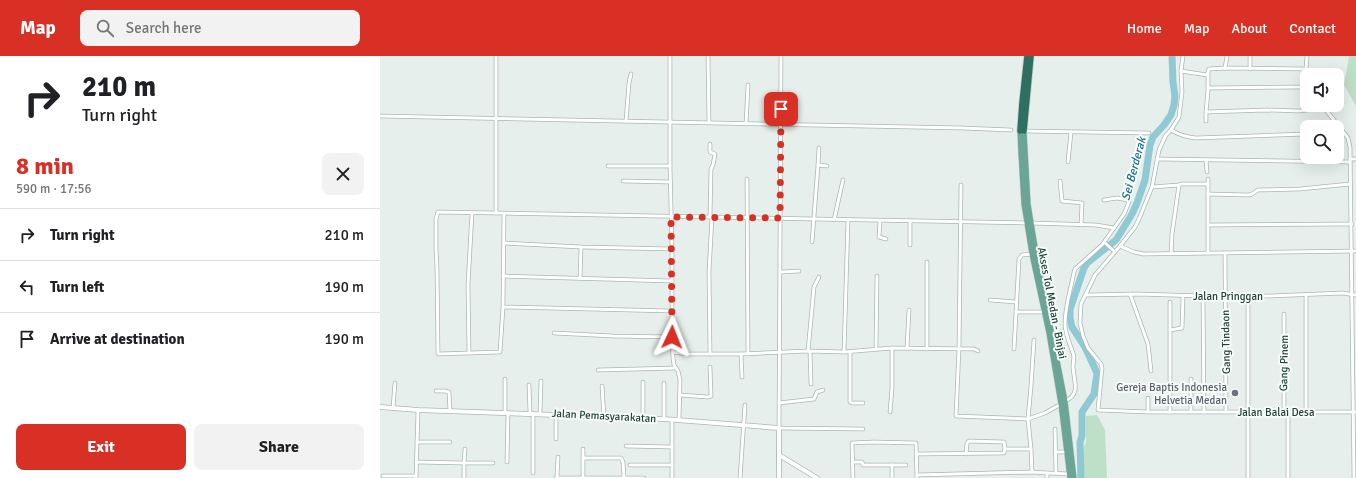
<!DOCTYPE html>
<meta charset="utf-8">
<style>
body{margin:0;font-family:Signika,sans-serif;background:#f2f2f2;color:#202124;height:100vh;display:flex;flex-direction:column;font-size:15px;white-space:nowrap}
*{box-sizing:border-box;margin:0}
p{font-size:13px;color:#757577}
.icon{flex:none;width:22px;height:22px;fill:none;stroke:currentColor;stroke-width:2;stroke-linecap:round;stroke-linejoin:round}
.map{position:relative;flex:1;overflow:hidden}
.sheet{display:flex;flex-direction:column;background:#fff;width:380px}
.sheet>*{flex:none}
.hud{background:#fff;color:#202124;overflow:hidden}
.buttons{position:absolute;left:920px;top:12px;display:grid;gap:8px}
.buttons a{display:grid;place-items:center;width:44px;height:44px;border-radius:8px;background:#fff;box-shadow:0 4px 16px #0002;font-size:20px}
.pin{position:absolute;display:grid;place-items:center;width:34px;height:34px;color:#fff;margin:-17px;border-radius:8px;box-shadow:0 2px 6px #0006}
.me{position:absolute;width:44px;margin:-22px;rotate:2deg;stroke-linejoin:round;filter:drop-shadow(0 0 3px #0008)}
.turn{display:flex;align-items:center;gap:14px;height:84px;padding:0 16px;font-size:18px}
.turn .icon{width:52px;height:52px;stroke-width:2.5}
.turn b{display:block;font-size:28px;line-height:34px}
.round{display:grid;place-items:center;flex:none;width:42px;height:42px;border-radius:8px;background:#f2f2f2}
.headline{display:flex;align-items:center;justify-content:space-between;height:68px;padding:0 16px}
h1{font-size:24px;font-weight:800;line-height:30px;color:#d93025}
.primary-button{display:flex;gap:8px;margin-top:auto;padding:8px 16px}
.primary-button a{flex:1;height:46px;border-radius:8px;background:#d93025;color:#fff;font-size:16px;font-weight:800;line-height:46px;text-align:center}
.primary-button a+a{background:#f2f2f2;color:#202124}
ul{padding:0;list-style:none}
li{display:flex;align-items:center;gap:12px;height:52px;padding:0 16px;border-top:1px solid #e0e0e0}
li div{flex:1}
li b{display:block;font-size:15px}
li em{font-style:normal}
header{display:flex;align-items:center;gap:24px;box-sizing:border-box;height:56px;padding:0 20px;background:#d93025;color:#fff}
header strong{font-size:19px}
nav{display:flex;gap:22px;margin-inline-start:auto;font-size:14px}
.search{width:280px;height:36px;background:#f2f2f2;display:flex;align-items:center;gap:10px;box-sizing:border-box;padding:0 14px;border-radius:8px;color:#757577;font-size:15px}
main{display:flex;flex:1;min-height:0}
.map>svg:first-child{display:block}
.green{fill:#bfe0c8}
.lines{fill:none;stroke-linecap:round;stroke-linejoin:round}
.river{stroke:#8ec9d4;stroke-width:7}
.minor-casing{stroke:#a8b8b2;stroke-width:4.5}
.tertiary-casing{stroke:#a8b8b2;stroke-width:5.5}
.primary-casing{stroke:#c2cac8;stroke-width:6}
.motorway-casing{stroke:#c2cac8;stroke-width:7}
.minor{stroke:#fff;stroke-width:3}
.tertiary{stroke:#fff;stroke-width:4}
.primary{stroke:#6aa596;stroke-width:5}
.motorway{stroke:#2f6f62;stroke-width:5.5}
.route{stroke:#d93025;stroke-width:7;stroke-dasharray:0 12.6}
.worship-dot{fill:#6b7280;stroke:#f7fbf9;stroke-width:1.5}
.labels{text-anchor:middle;dominant-baseline:central;stroke-width:4;stroke-linejoin:round;paint-order:stroke}
.street-label{font-size:11px;fill:#24423a;stroke:#f7fbf9}
.worship-label{font-size:11px;fill:#5b616d;stroke:#f7fbf9;text-anchor:end}
.water-label{font-size:12px;font-style:italic;fill:#1c6f80;stroke:#f7fbf9}
</style>
<header>
<strong>Map</strong>
<div class="search"><svg class="icon" aria-label="search" viewBox="0 0 24 24"><circle cx="10" cy="10" r="6"/><path d="M15 15l6 6"/></svg>Search here</div>
<nav><a>Home</a><a>Map</a><a>About</a><a>Contact</a></nav>
</header>
<main>
<section class="sheet">
<div class="hud">
<div class="turn"><svg class="icon" aria-label="right" viewBox="0 0 24 24"><path d="M7 20v-9h11M14 6l5 5-5 5"/></svg><div><b>210 m</b>Turn right</div></div>
</div>
<div class="headline"><div><h1>8 min</h1><p>590 m · 17:56</p></div><a class="round"><svg class="icon" aria-label="close" viewBox="0 0 24 24"><path d="M6 6l12 12M18 6L6 18"/></svg></a></div>
<ul>
<li><svg class="icon" aria-label="right" viewBox="0 0 24 24"><path d="M7 20v-9h11M14 6l5 5-5 5"/></svg><div><b>Turn right</b></div><em>210 m</em></li>
<li><svg class="icon" aria-label="left" viewBox="0 0 24 24"><path d="M17 20v-9H6M10 6l-5 5 5 5"/></svg><div><b>Turn left</b></div><em>190 m</em></li>
<li><svg class="icon" aria-label="arrive" viewBox="0 0 24 24"><path d="M6 21V4h12l-3 4 3 4H6"/></svg><div><b>Arrive at destination</b></div><em>190 m</em></li>
</ul>
<div class="primary-button"><a>Exit</a><a>Share</a></div>
</section>
<div class="map">
<svg width="976" height="422" viewBox="0 0 976 422">
<rect width="100%" height="100%" fill="#e6efeb"/>
<g class="green">
<polygon points="969,0 976,0 976,50 964,29"/>
<polygon points="717,359 725,374 727,422 703,422 703,394 706,386 706,360"/>
</g>
<g class="lines">
<polyline class="river" points="701,422 700,386 702,380 702,356 714,338 717,317 705,291 692,271 690,262 690,253 704,212 707,207 736,184 752,158 757,147 765,124 770,89 773,81 784,69 791,59 794,49 795,40 793,26 792,0"/>
<defs>
<g id="minor">
<polyline points="290,0 290,110 292,193 292,281 293,302 294,309 298,315 300,324 299,364"/>
<polyline points="328,0 329,67"/>
<polyline points="401,0 399,372 483,373"/>
<polyline points="803,0 801,15 802,36 799,61 791,74 786,79 779,94 772,131 759,163 755,171 740,190 715,219 701,248 700,267 703,280 708,292 721,308 722,312 718,354 768,356 976,356"/>
<polyline points="927,0 926,13 928,19"/>
<polyline points="845,12 847,0"/>
<polyline points="870,13 870,0"/>
<polyline points="801,15 827,19 829,13 845,12 926,13"/>
<polyline points="828,18 828,35 826,56 887,54 919,55 944,52"/>
<polyline points="828,32 927,31"/>
<polyline points="942,49 968,82 970,91 974,422"/>
<polyline points="0,60 582,72 631,74"/>
<polyline points="246,65 249,27 251,18"/>
<polyline points="826,65 826,56"/>
<polyline points="366,68 368,29"/>
<path d="M 791,74 C 799,79 806,81 816,82 L 927,78"/>
<polyline points="643,75 769,77"/>
<polyline points="777,103 970,106"/>
<polyline points="970,103 976,103"/>
<polyline points="826,104 827,116"/>
<polyline points="688,106 691,76"/>
<polyline points="438,109 439,92"/>
<polyline points="228,110 290,110"/>
<polyline points="367,123 368,298"/>
<polyline points="828,123 828,197"/>
<polyline points="243,125 290,126"/>
<polyline points="680,125 682,145 702,147 701,169"/>
<polyline points="581,129 579,292 576,360 648,363 665,357 681,348"/>
<polyline points="772,131 799,129 801,128 828,128"/>
<polyline points="828,138 869,139 872,138 878,134 920,133 970,128"/>
<polyline points="116,157 116,0"/>
<polyline points="124,157 123,251 120,296 58,298 57,213 56,192 56,163 58,156 647,167"/>
<polyline points="330,161 331,113 333,109 335,98 330,96 330,88"/>
<polyline points="454,164 463,124"/>
<polyline points="500,165 499,181 506,183"/>
<polyline points="530,165 530,189"/>
<polyline points="651,167 716,169 734,172"/>
<polyline points="829,169 972,168"/>
<polyline points="432,186 438,109 447,110"/>
<polyline points="724,186 735,196"/>
<polyline points="124,187 201,191 292,193"/>
<polyline points="740,190 754,196 763,198 976,195"/>
<polyline points="845,197 846,356"/>
<polyline points="791,198 792,178 799,129"/>
<polyline points="547,206 547,293"/>
<polyline points="401,216 419,215"/>
<polyline points="123,220 292,225"/>
<polyline points="200,222 201,191"/>
<polyline points="750,238 768,288 771,315"/>
<polyline points="706,239 758,238 823,240 889,240 962,237 976,239"/>
<polyline points="823,240 824,356"/>
<polyline points="610,244 636,246"/>
<polyline points="790,246 790,356"/>
<polyline points="123,251 292,255"/>
<polyline points="636,256 664,256"/>
<polyline points="790,274 802,272 803,240"/>
<polyline points="174,277 233,280 292,281"/>
<polyline points="527,292 529,254"/>
<polyline points="496,293 497,220"/>
<polyline points="634,293 639,203 642,199 652,198"/>
<polyline points="428,295 434,231 439,221"/>
<polyline points="293,296 307,298 361,298 428,295 464,296 512,292 594,293 598,295"/>
<polyline points="430,296 431,328"/>
<polyline points="464,296 468,164"/>
<polyline points="470,296 470,346 472,347 483,347"/>
<polyline points="89,297 88,228 92,157"/>
<polyline points="330,297 329,216 332,161"/>
<polyline points="361,298 362,321"/>
<polyline points="218,314 296,312"/>
<polyline points="125,323 125,357"/>
<polyline points="149,329 150,357"/>
<polyline points="222,330 224,361"/>
<polyline points="56,335 65,335 69,336 70,355"/>
<polyline points="300,339 328,341 331,340 330,311"/>
<path d="M 685,345 C 702,338 693,323 693,310 C 693,306 695,301 693,297 C 690,288 685,278 685,268 C 685,250 691,233 694,216 L 695,213 L 722,189 L 744,158 L 749,146 L 748,144 L 737,142 L 724,144"/>
<polyline points="399,347 434,343 437,336 443,334"/>
<polyline points="13,352 15,327"/>
<polyline points="811,355 811,323"/>
<polyline points="926,355 926,238"/>
<polyline points="510,356 512,332 512,292"/>
<polyline points="768,356 768,342"/>
<polyline points="904,356 904,258"/>
<polyline points="160,357 161,325"/>
<polyline points="263,362 263,326"/>
<polyline points="284,363 284,327"/>
<polyline points="675,373 676,417"/>
<polyline points="176,383 176,358"/>
<polyline points="37,386 70,386"/>
<polyline points="246,390 292,391"/>
<polyline points="85,393 84,407 113,407"/>
<polyline points="676,396 687,396"/>
<polyline points="536,398 624,397 625,393 651,393"/>
<polyline points="586,398 587,387 589,385 624,386 625,393"/>
<polyline points="203,402 241,402 243,406 244,421"/>
<polyline points="36,406 84,407 84,422"/>
<polyline points="127,406 128,357"/>
<polyline points="473,406 482,406 483,409 526,409"/>
<polyline points="250,409 292,409"/>
<polyline points="512,409 512,422"/>
<polyline points="652,416 651,393 648,363 651,330 654,284"/>
<polyline points="153,417 153,357"/>
<polyline points="667,417 689,418"/>
<polyline points="537,419 652,416 667,417 667,422"/>
<polyline points="3,420 36,420"/>
<polyline points="177,421 178,401"/>
<polyline points="36,422 38,354"/>
<polyline points="176,422 264,422"/>
<polyline points="203,422 203,393"/>
<polyline points="292,422 292,364"/>
<polyline points="360,422 365,349"/>
<polyline points="473,422 472,387 494,386 536,387 537,422"/>
<polyline points="868,422 868,240"/>
<polyline points="908,422 908,356"/>
</g>
<g id="tertiary">
<polyline points="0,351 38,354 284,363 399,372 399,422"/>
<polyline points="399,399 437,422"/>
</g>
<g id="primary">
<polyline points="640,75 641,98 644,148 652,198 669,277 681,348 690,422"/>
<polyline points="644,75 648,148 656,197 685,345 694,422"/>
</g>
<g id="motorway">
<polyline points="640,75 642,47 647,0"/>
<polyline points="644,75 651,0"/>
</g>
</defs>
<use href="#minor" class="minor-casing"/>
<use href="#tertiary" class="tertiary-casing"/>
<use href="#primary" class="primary-casing"/>
<use href="#motorway" class="motorway-casing"/>
<use href="#minor" class="minor"/>
<use href="#tertiary" class="tertiary"/>
<use href="#primary" class="primary"/>
<use href="#motorway" class="motorway"/>
</g>
<g class="lines">
<polyline class="route" points="292,281 291,161 400,162 401,53"/>
</g>
<circle class="worship-dot" cx="855" cy="337" r="4"/>
<g class="labels">
<g class="street-label">
<text x="848" y="240">Jalan Pringgan</text>
<text transform="translate(672 247) rotate(79)">Akses Tol Medan - Binjai</text>
<text transform="translate(846 286) rotate(-91)">Gang Tindaon</text>
<text transform="translate(904 307) rotate(-89)">Gang Pinem</text>
<text x="896" y="356">Jalan Balai Desa</text>
<text transform="translate(224 360) rotate(3)">Jalan Pemasyarakatan</text>
</g>
<g class="worship-label">
<text x="847" y="331">Gereja Baptis Indonesia<tspan x="847" dy="13">Helvetia Medan</tspan></text>
</g>
<g class="water-label">
<text transform="translate(754 113) rotate(-75)">Sei Berderak</text>
</g>
</g>
</svg>
<div class="buttons">
<a><svg class="icon" aria-label="sound" viewBox="0 0 24 24"><path d="M4 9h4l5-4v14l-5-4H4zM17 9q2 3 0 6"/></svg></a>
<a><svg class="icon" aria-label="search" viewBox="0 0 24 24"><circle cx="10" cy="10" r="6"/><path d="M15 15l6 6"/></svg></a>
</div>
<div class="pin" style="left:401px;top:53px;background:#d93025"><svg class="icon" aria-label="arrive" viewBox="0 0 24 24"><path d="M6 21V4h12l-3 4 3 4H6"/></svg></div>
<svg class="me" style="left:292px;top:281px" viewBox="-20 -20 40 40"><path d="M0-17L14 15 0 8-14 15z" fill="#d93025" stroke="#fff" stroke-width="4"/></svg>
</div>
</main>
